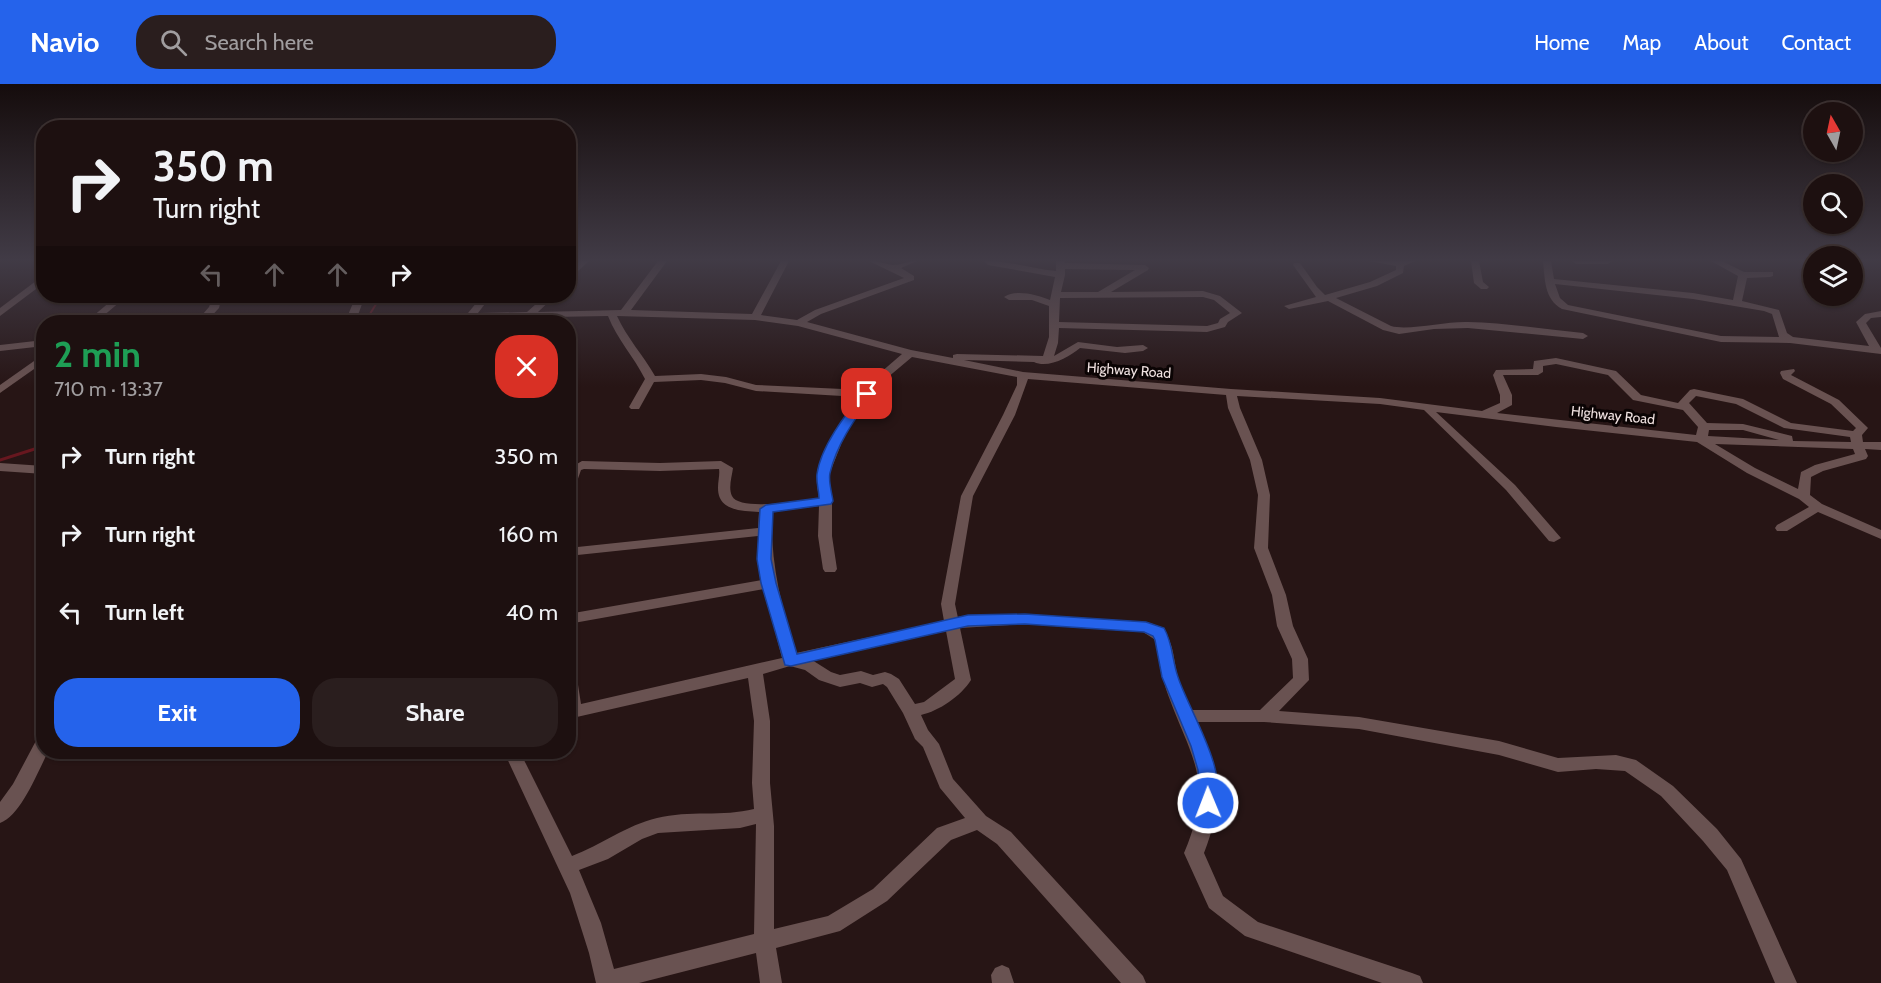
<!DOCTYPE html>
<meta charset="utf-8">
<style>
body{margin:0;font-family:Cabin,sans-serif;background:#2a1e1e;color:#f1f3f6;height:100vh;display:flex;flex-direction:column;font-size:22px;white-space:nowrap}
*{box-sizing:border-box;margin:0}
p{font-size:20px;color:#a09d9f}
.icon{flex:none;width:33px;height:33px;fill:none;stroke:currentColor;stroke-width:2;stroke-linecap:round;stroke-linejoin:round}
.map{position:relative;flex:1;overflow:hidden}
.sheet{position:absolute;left:36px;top:231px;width:540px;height:444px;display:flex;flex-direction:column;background:#1d1010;border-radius:24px;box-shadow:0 2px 4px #0004,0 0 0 2px #3b3030}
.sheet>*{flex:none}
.top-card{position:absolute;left:36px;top:36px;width:540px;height:183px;border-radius:24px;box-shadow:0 2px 4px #0004,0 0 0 2px #3b3030;background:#1d1010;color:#f1f3f6;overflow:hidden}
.needle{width:39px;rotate:351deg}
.buttons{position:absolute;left:1803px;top:18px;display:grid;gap:12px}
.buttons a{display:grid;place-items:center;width:60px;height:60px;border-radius:50%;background:#1d1010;box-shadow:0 2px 4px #0004,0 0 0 2px #3b3030;font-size:30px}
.pin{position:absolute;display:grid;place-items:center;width:51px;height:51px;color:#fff;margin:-26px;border-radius:12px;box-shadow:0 3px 9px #0006}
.me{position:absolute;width:66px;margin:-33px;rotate:359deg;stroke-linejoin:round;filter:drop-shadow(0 0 4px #0008)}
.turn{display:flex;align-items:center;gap:21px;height:126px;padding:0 18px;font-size:27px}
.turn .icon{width:78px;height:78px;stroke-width:2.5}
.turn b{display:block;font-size:42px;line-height:51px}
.lanes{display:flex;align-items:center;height:57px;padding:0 18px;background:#0003;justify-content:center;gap:30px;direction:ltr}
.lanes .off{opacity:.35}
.round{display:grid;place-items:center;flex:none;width:63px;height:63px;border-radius:24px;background:#2a1e1e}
.headline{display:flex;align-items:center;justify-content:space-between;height:102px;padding:0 18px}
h1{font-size:36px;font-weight:700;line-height:45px;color:#1e9e55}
.cta{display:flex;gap:12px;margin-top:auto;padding:12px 18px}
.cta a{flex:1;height:69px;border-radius:24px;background:#2563eb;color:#fff;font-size:24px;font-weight:700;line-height:69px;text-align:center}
.cta a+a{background:#2a1e1e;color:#f1f3f6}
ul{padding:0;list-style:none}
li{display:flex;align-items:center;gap:18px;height:78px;padding:0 18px}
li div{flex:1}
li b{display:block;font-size:22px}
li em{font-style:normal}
header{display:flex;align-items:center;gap:36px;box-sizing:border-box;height:84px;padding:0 30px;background:#2563eb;color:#fff}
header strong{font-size:28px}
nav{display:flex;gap:33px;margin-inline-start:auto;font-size:21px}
.search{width:420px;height:54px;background:#2a1e1e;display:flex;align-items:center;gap:15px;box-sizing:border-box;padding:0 21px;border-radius:24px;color:#a09d9f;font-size:22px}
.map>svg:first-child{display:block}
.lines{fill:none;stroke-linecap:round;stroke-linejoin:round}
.stream-far1{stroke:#67171f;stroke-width:2}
.stream{stroke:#67171f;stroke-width:3}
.minor{fill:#695251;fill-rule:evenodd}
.route{fill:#2563eb;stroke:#184099;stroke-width:1.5}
.labels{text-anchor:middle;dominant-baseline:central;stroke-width:6;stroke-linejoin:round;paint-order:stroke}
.far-street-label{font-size:14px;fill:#f0e2e1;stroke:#0b0404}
</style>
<header>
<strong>Navio</strong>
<div class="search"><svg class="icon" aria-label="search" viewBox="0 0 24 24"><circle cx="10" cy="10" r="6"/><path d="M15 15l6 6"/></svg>Search here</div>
<nav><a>Home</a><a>Map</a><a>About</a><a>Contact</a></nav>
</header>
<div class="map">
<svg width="1881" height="899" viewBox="0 0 1881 899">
<rect width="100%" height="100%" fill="#271515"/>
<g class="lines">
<polyline class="stream-far1" points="365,238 381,212"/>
<polyline class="stream" points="0,376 44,362"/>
<g class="minor">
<polygon points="580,177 589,177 568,196 568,188"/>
<path d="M 658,177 L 667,177 L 631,226 L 752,230 L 781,177 L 789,177 L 761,231 L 797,236 L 815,226 L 904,194 L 869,177 C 878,177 885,180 893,181 C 900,181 909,177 917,177 L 901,184 L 914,192 L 914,196 L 821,230 L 807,238 L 911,266 L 953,274 L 953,271 L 957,270 L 1043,272 L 1049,253 L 1049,222 L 1032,216 L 1009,216 L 1004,213 C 1016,205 1037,211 1050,216 L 1055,193 L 988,181 L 984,177 C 1009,177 1031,184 1056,187 L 1056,177 L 1064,177 L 1065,179 L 1145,181 L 1149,184 L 1148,186 L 1111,208 L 1203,207 L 1220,212 L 1242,229 L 1228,238 L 1225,243 L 1207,248 L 1059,244 L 1058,259 L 1054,272 L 1078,258 L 1117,263 L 1143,261 L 1148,264 L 1143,267 L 1125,269 L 1080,264 C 1069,273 1048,285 1034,278 L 964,276 L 1023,288 L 1231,305 L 1380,314 L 1482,327 L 1500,319 L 1500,311 L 1493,291 L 1496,286 L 1533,285 L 1534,277 L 1556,274 L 1616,287 L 1641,311 L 1678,319 L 1690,306 L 1694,305 L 1743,315 L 1791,339 L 1853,347 L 1856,344 L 1831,320 L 1783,295 L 1780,289 L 1781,287 L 1794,285 L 1795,287 L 1791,291 L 1839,316 L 1866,342 L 1868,344 L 1862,351 L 1863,358 L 1881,358 L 1881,366 L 1865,365 L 1868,372 L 1866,375 L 1823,387 L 1811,393 L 1810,411 L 1822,420 L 1881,446 L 1881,455 L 1818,428 L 1787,447 L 1777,447 L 1775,444 L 1777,441 L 1809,423 L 1799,415 L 1747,389 L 1697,358 L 1556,343 L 1436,328 L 1515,401 L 1561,454 L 1554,458 L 1549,457 L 1506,406 L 1424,326 L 1380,320 L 1237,312 L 1240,324 L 1262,376 L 1270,411 L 1268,464 L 1286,511 L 1293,542 L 1308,575 L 1309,596 L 1279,627 L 1359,633 L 1499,657 L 1558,674 L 1616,671 L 1636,676 L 1673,702 L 1717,745 L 1741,775 L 1797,899 L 1775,899 L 1727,786 L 1703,757 L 1661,712 L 1625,687 L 1596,685 L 1558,688 L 1499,671 L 1359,645 L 1264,638 L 1196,638 C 1219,691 1225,715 1204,769 L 1223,812 L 1258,838 L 1412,889 L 1420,892 L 1423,899 L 1382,899 L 1245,852 L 1209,824 L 1184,769 C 1216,694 1190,674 1166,605 C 1161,589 1161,570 1154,555 L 1143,548 L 1025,540 L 960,544 L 971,596 C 961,612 939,627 921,631 L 928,646 L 939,660 L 953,695 L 986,732 L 1011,748 L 1143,892 L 1146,899 L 1121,899 L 997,760 L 977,746 L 951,756 L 887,817 L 840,847 L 776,864 L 782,899 L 760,899 L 756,869 L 639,899 L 596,899 L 589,869 L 570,809 L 504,668 L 520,668 L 572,772 C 601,761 627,741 657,734 C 689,726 723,733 754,725 L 752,699 L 754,637 L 748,594 L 568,635 L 568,582 L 574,584 L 576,588 L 581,620 L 782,574 L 764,505 L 568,540 L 568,530 L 762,496 L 758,452 L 568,472 L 568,464 L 758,444 L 759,428 C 742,427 718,427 718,404 C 718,397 720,390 719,385 L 660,387 L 584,385 L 581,386 L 574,406 L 568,410 L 570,384 L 582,377 L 660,379 L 721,377 L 733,384 C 732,392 728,404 732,412 C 740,428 804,416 819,414 C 818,407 816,398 817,391 C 821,367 845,331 859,313 L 756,307 L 725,299 L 701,296 L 654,298 L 639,325 L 631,325 L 629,323 L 645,295 C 634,273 617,255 608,232 L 264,238 L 269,235 L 348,231 L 356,212 L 365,212 L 358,231 L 468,229 L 482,212 L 491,212 L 478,229 L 527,228 L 545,212 L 555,212 L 538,228 L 621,226 ZM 1065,185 L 1135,186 L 1098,208 L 1061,208 L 1065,191 ZM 1203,213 L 1214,216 L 1230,229 L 1220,235 L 1218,239 L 1207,242 L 1059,238 L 1060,214 ZM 617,232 L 755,236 L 798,242 L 902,270 L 873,295 L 864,306 L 756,301 L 726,293 L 701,290 L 655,292 C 643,271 627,254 617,232 ZM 912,273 L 1017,293 L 1017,301 L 1003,331 L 961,412 L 941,520 L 944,537 L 796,569 C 781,522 770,477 772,427 L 819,422 L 818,452 L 823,485 L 825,488 L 835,488 L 837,485 L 832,452 L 832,417 L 829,391 L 842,358 L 854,335 L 881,299 ZM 1556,280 L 1608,291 L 1633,316 L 1683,326 L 1698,343 L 1696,351 L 1497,329 L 1512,321 L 1512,311 L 1503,291 L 1538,291 L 1543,288 L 1543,282 ZM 1028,295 L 1226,311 L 1228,324 L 1250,376 L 1258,411 L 1254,464 L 1272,511 L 1277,542 L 1292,575 L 1293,594 L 1260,626 L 1191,626 C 1185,614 1180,601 1177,589 C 1172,567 1174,550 1151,539 L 1025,530 L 958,534 L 955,520 L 973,412 L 1015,331 ZM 1696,312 L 1736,320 L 1784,344 L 1850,353 L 1851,358 L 1793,357 L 1792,352 L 1743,340 L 1707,339 L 1689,319 ZM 1709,346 L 1743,346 L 1779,356 L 1708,352 ZM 1715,360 L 1853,365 L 1855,370 L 1815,381 L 1801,388 L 1798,405 L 1755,384 ZM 946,547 L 955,595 L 924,618 L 915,620 L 899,595 L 891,590 L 885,588 L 873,591 L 861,587 L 840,591 L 831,588 L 812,576 ZM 790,582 L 805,586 L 819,596 L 840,603 L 860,599 L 872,603 L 883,600 L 887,603 L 903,629 L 915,655 L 923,663 L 940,704 L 965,734 L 937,744 L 873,805 L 828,832 L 774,845 L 774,742 L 770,699 L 770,637 L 763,590 ZM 756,740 L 754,850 L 614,885 L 601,839 L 579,786 L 608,775 L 642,755 L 658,749 L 740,744 Z"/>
<path d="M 1369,177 L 1415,177 L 1404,182 L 1403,189 L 1377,202 L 1336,214 L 1391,242 C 1409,247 1446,237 1468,238 C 1506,239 1545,245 1583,249 L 1588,252 L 1583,255 L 1468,244 L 1434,245 L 1399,250 L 1383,246 L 1328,217 L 1289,225 L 1284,222 L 1316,213 L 1293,181 L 1294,179 L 1300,179 L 1317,203 L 1325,211 L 1370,198 L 1396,186 L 1396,182 Z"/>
<polygon points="1471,177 1479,177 1483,198 1489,203 1487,205 1481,205 1474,199"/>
<path d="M 1543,177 L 1551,177 L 1554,195 L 1693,209 L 1733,216 L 1738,192 L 1711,177 L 1722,177 L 1744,188 L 1773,188 L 1773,192 L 1770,193 L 1747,194 L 1742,217 L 1779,226 L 1787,249 L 1793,253 L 1869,262 L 1856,238 L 1865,230 L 1881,227 L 1881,233 L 1871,234 L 1866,239 L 1881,264 L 1881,270 L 1790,259 L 1721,258 L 1562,225 C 1544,215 1545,195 1543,177 ZM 1555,200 L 1693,215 L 1764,227 L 1772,230 L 1779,253 L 1721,252 L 1568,221 L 1560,214 Z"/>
<polygon points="1572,177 1612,177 1608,180 1576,180"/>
<polygon points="44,191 44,199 0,232 0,224"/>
<polygon points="117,212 127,212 96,238 86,238"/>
<polygon points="213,212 222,212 219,224 206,238 196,238 209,223"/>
<polygon points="44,256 44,262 0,267 0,261"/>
<polygon points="44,270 44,278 0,309 0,301"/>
<polygon points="0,379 44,382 44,390 0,387"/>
<path d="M 44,652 L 44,668 L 48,668 C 38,687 21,732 0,739 L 0,718 L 13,700 L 38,653 Z"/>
<polygon points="1002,881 1009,884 1014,899 992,899 991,891 995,884"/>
</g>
</g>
<linearGradient id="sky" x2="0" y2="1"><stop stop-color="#150c0c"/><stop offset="0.58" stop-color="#413b46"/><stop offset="1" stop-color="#413b46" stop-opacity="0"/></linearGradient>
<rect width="1881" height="303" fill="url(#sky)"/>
<path class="route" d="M 867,307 L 873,310 C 855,335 837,359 830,389 C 828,397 832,409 833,417 L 831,420 L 773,428 L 771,475 L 776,499 L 797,570 L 968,531 L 1025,530 L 1146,538 L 1164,544 C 1173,560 1172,576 1178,593 C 1188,625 1231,690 1214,724 L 1208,726 L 1201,724 L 1199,719 L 1198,686 L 1191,662 L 1162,593 L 1155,556 L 1153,552 L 1144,548 L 1025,540 L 968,542 L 791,582 L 785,581 L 761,499 L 757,475 L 760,425 L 766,421 L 819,414 C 819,407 816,398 817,390 C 821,362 846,330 863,308 Z"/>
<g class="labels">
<g class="far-street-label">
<text transform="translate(1129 286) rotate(4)">Highway Road</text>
<text transform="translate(1613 331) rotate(6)">Highway Road</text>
</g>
</g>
</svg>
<div class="buttons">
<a><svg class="needle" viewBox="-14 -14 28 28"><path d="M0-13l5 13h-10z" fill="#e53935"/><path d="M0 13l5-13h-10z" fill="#a09d9f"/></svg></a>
<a><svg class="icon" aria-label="search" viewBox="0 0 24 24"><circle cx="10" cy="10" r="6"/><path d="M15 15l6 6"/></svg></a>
<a><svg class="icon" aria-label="layers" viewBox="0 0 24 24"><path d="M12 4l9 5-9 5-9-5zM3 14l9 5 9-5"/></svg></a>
</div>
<div class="pin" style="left:867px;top:310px;background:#d93025"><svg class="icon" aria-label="arrive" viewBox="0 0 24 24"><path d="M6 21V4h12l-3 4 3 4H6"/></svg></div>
<svg class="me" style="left:1208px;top:719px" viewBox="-20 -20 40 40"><circle r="17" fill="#2563eb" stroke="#fff" stroke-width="3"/><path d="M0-11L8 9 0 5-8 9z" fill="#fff"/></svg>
<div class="top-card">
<div class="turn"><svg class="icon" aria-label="right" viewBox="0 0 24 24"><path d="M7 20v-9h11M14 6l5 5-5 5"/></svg><div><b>350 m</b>Turn right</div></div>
<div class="lanes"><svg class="icon off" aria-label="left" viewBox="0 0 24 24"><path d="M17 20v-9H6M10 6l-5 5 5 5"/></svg><svg class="icon off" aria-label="ahead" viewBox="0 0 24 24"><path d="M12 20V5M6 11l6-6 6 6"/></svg><svg class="icon off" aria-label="ahead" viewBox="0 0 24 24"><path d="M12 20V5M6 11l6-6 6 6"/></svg><svg class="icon" aria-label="right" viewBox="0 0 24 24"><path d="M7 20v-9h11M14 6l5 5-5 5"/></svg></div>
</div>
<section class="sheet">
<div class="headline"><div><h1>2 min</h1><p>710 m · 13:37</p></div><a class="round" style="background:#d93025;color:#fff"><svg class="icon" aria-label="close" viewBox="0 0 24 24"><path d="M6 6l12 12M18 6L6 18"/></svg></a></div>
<ul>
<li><svg class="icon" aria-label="right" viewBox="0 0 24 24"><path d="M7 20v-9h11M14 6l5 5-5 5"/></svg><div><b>Turn right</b></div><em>350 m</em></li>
<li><svg class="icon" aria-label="right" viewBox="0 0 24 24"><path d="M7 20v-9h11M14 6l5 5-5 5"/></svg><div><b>Turn right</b></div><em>160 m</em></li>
<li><svg class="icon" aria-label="left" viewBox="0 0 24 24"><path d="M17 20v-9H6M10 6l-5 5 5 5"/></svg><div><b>Turn left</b></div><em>40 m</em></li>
</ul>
<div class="cta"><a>Exit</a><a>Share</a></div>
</section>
</div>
